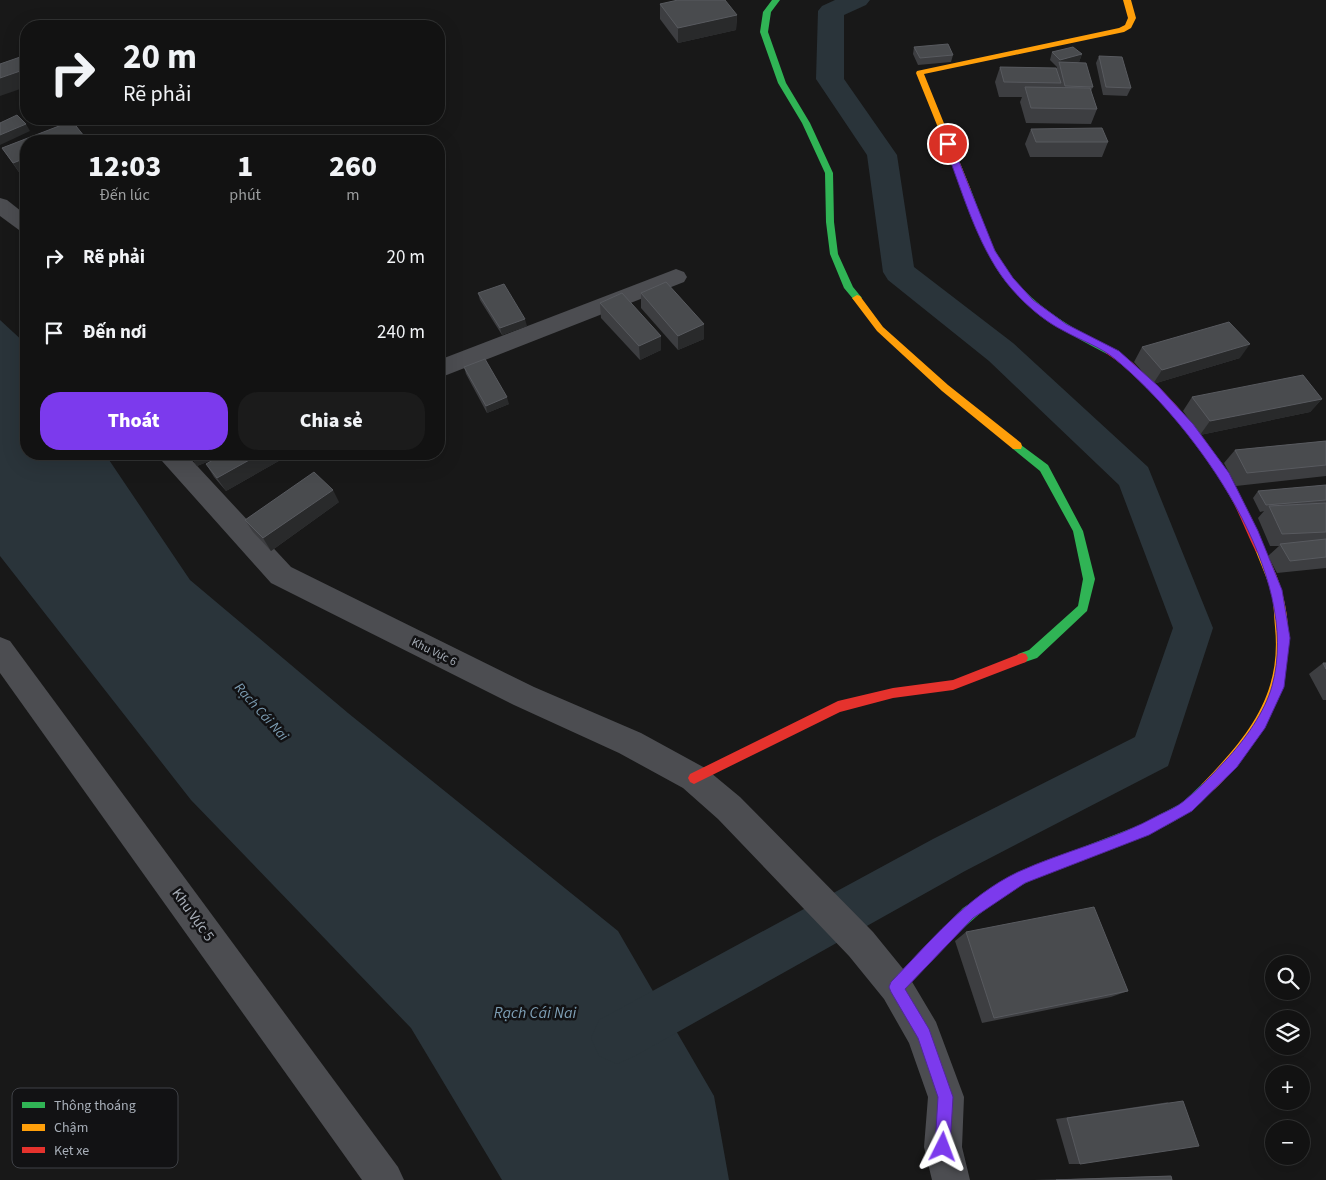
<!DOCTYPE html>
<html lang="vi">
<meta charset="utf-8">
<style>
body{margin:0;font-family:"Source Sans 3",sans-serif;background:#1b1b1b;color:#f1f3f6;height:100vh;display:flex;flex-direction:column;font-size:19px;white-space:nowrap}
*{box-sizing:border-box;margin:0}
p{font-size:16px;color:#9c9e9f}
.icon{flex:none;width:28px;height:28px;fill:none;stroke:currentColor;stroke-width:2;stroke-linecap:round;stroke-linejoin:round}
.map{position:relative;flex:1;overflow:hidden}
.side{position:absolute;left:20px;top:135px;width:425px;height:325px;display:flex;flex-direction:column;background:#121212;border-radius:20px;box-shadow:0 5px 20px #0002,0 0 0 1px #313232}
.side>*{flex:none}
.top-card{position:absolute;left:20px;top:20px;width:425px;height:105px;border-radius:20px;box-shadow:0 5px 20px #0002,0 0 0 1px #313232;background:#121212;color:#f1f3f6;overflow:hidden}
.controls{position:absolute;left:1265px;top:955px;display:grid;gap:10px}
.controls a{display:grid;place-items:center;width:45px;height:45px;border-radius:50%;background:#121212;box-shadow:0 5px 20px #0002,0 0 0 1px #313232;font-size:25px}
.pin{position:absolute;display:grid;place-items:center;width:42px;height:42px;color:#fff;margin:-21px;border:2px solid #fff;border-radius:50%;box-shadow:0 1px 5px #0007}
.me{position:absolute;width:55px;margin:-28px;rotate:3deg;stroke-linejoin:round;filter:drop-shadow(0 0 4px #0008)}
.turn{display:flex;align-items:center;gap:18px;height:105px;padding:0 20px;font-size:22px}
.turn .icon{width:65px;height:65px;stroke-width:2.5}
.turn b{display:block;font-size:35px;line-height:42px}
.eta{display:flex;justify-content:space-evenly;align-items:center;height:85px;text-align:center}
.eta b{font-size:30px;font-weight:800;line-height:35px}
.cta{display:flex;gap:10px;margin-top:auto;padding:10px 20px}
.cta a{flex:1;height:58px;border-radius:20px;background:#7c3aed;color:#fff;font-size:20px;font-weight:800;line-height:58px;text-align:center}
.cta a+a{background:#1b1b1b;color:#f1f3f6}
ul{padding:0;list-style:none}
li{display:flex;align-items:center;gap:15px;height:75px;padding:0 20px}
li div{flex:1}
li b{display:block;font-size:19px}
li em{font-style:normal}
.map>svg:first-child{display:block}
.water{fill:#2a343a}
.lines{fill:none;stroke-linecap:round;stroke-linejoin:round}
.canal{fill:#2a343a;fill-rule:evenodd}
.street{fill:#4c4d51;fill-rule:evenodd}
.fast{fill:#30b455;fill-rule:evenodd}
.slow{fill:#ff9f0a;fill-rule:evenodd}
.jam{fill:#e5322d;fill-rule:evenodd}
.wall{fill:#3d3e41}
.shaded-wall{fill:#292a2b}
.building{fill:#494b4e;stroke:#585a5f}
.route{fill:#7c3aed;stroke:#51269a}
.labels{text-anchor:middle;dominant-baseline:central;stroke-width:5;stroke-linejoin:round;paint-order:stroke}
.street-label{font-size:12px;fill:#a8afb9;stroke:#121214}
.water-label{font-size:14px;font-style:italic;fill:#7e9fb5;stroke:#121214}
.near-street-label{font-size:15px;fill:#a8afb9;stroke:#121214}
.near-water-label{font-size:16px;font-style:italic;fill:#7e9fb5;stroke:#121214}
.key{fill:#121214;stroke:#3f4146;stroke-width:1}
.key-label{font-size:14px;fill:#a8afb9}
</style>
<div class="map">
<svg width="1326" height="1180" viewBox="0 0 1326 1180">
<rect width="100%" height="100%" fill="#181818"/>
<polygon class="water" points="0,320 26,344 26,454 105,454 190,580 348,713 618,931 714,1096 729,1180 502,1180 411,1028 191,800 0,556"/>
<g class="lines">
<polygon class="canal" points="835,0 870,0 866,5 844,15 844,79 897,155 914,267 1013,343 1148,467 1213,628 1168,766 965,871 635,1056 617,1064 599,1056 591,1038 599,1020 933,839 1135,737 1173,628 1119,485 989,361 888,280 883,272 867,155 816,79 818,11 822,6"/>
<g class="street">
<polygon points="0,198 7,200 26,215 26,232 19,230 0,216"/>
<polygon points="676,269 684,272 687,277 684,282 439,378 439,360"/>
<polygon points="159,454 186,454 291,567 534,687 641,733 705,768 740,797 873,932 908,975 936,1022 964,1097 962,1147 970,1180 932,1180 924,1147 928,1097 909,1043 884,999 849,956 718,819 683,788 619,753 514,705 271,583 162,461"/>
<polygon points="0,637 10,641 398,1167 404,1180 362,1180 0,673"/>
</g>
<g class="fast">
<polygon points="772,0 780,0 771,12 768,32 786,83 810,123 833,173 834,222 838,254 853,287 862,298 857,301 854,300 844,288 830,254 826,222 825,173 802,123 778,83 760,32 763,12"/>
<path d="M 967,187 L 971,190 C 981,216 989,244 1005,267 C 1031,306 1073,328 1113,350 L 1113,354 L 1107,354 C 1066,333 1025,310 998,271 C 982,246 973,217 963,190 Z"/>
<polygon points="1017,442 1048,465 1083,531 1095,579 1087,611 1037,658 1022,663 1018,662 1016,658 1018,654 1029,650 1078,606 1083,579 1073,531 1040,471 1013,449 1012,446"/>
<path d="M 1206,782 L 1210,784 L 1212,788 C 1194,829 1067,862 1026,883 C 976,908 939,953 901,992 L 896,994 L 891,992 L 889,987 L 891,982 L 963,908 L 1016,873 L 1140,825 L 1182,803 L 1202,784 Z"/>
</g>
<g class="slow">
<polygon points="1123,0 1131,0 1136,18 1131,28 1124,32 924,74 971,190 967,193 964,192 916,73 917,71 1119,28 1125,25 1128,18"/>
<polygon points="857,295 860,296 883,327 948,385 1021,443 1022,446 1021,449 1013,449 942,391 877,331 852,298"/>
<path d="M 1260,544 L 1264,546 L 1265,549 C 1271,563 1278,577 1282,592 C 1299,652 1281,713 1241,759 C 1231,770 1220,789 1206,794 L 1202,792 L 1200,788 L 1202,784 C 1247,737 1282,696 1275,627 C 1274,615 1274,603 1271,592 C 1267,577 1260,563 1255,549 L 1256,546 Z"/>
</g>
<g class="jam">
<path d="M 1110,349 C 1124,353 1136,366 1147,376 C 1200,424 1237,483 1265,549 L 1264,552 L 1256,552 C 1248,536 1242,520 1234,504 C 1211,459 1180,417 1142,383 C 1131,373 1120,362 1107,354 L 1105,352 Z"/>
<polygon points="1022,653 1026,654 1028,658 1026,662 953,690 893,698 840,712 698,782 694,784 690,782 688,778 690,774 838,701 893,688 953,680"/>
</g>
</g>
<g class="wall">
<polygon points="660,4 737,15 736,30 678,43 660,19"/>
<polygon points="914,47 953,55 951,62 918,65 913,54"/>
<polygon points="1052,52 1082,54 1079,62 1077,62 1093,87 1091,91 1097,109 1091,124 1026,123 1020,102 1022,97 999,97 995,82 1000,67 1056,69 1057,67 1050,60"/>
<polygon points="1099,56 1131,88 1127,96 1103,95 1096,63"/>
<polygon points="72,121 84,136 87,141 26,141 26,177 23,178 2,148"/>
<polygon points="1031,129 1108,142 1102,157 1030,157 1025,144"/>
<polygon points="478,293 527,326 502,335 480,300"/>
<polygon points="641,293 704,324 704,339 678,350 641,308"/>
<polygon points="600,303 661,350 640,360 601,318"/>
<polygon points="1142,347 1240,358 1153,384 1134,362"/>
<polygon points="464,367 509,404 487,413 466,374"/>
<polygon points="1192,397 1322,399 1310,412 1200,435 1183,411"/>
<polygon points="1326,441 1326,476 1236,486 1224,463 1235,450"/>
<polygon points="189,454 291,454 226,491 214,477 206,464 214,459 197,466"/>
<polygon points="1326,485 1326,568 1277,573 1268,556 1279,546 1270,546 1258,518 1264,511 1260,512 1253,498 1258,491"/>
<polygon points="339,502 271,551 253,532 245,520"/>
<polygon points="1323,663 1326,663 1326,700 1323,700 1309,674"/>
<polygon points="966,932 1128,991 1111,997 982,1023 955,941"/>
<polygon points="1169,1102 1080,1164 1069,1164 1056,1119"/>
<polygon points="1157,1176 1171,1176 1172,1180 1034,1180"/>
</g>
<g class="shaded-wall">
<polygon points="737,15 736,30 678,43 678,28"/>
<polygon points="1082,54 1079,62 1060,67 1059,62 1060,60"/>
<polygon points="26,69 26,87 0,96 0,78"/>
<polygon points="26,124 30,131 0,145 0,135"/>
<polygon points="84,136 87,141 70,141"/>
<polygon points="26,158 26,177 23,178 13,163"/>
<polygon points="525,319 527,326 502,335 500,328"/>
<polygon points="704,324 704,339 678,350 678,336"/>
<polygon points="661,336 661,350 640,360 639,346"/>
<polygon points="1250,344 1240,358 1153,384 1162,370"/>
<polygon points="507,397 509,404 487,413 486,406"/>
<polygon points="1322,399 1310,412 1200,435 1210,421"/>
<polygon points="189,454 227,454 197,466"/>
<polygon points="260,454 291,454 226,491 217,478"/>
<polygon points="333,490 339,502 271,551 263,538"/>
</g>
<g class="building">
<polygon points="678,0 725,0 737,15 678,28 660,4"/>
<polygon points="948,44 953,55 920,58 914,47"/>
<polygon points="1073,47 1082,54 1060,60 1052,52"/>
<polygon points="26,55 26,69 0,78 0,64"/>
<polygon points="1099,56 1122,57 1131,88 1106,87"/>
<polygon points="1059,62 1086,63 1093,87 1065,86"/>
<polygon points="1000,67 1056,68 1061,83 1004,82"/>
<polygon points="1025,87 1090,88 1097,109 1031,108"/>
<polygon points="17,115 26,124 0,135 0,123"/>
<polygon points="72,121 84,136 70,141 26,141 26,158 13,163 2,148"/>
<polygon points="1102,128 1108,142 1036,142 1031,129"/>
<polygon points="666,282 704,324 678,336 641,293"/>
<polygon points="504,284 525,319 500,328 478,293"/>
<polygon points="622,293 661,336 639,346 600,303"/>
<polygon points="1229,322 1250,344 1162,370 1142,347"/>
<polygon points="485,359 507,397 486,406 464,367"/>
<polygon points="1303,375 1322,399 1210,421 1192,397"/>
<polygon points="1326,441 1326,465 1247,473 1235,450"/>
<polygon points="223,454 260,454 217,478 206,464"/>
<polygon points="314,472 333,490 263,538 245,520"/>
<polygon points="1326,485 1326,500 1266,505 1258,491"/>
<polygon points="1326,503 1326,532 1282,534 1269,506"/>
<polygon points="1326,539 1326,557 1290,561 1280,544"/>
<polygon points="1323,663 1326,663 1326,669"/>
<polygon points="1094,907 1128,991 994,1018 966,932"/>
<polygon points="1183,1101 1199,1146 1080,1164 1067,1118"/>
<polygon points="1171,1176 1172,1180 1056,1180"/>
</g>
<path class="route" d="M 945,142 L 952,144 L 995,251 L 1013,278 L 1033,300 L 1066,324 L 1119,351 L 1158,386 L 1193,424 L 1229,473 L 1258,531 L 1282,590 L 1290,638 L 1284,687 L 1265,728 L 1237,767 L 1192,811 L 1149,835 L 1025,883 L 973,918 L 905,989 L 929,1029 L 953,1097 L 950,1147 L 948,1153 L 943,1155 L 937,1153 L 935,1147 L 938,1097 L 918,1038 L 891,992 L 889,987 L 891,982 C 929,943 967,896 1018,872 C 1064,851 1114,840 1159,815 C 1167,811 1177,807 1184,801 C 1199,789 1213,774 1226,760 C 1244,741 1265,712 1272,686 C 1303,575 1196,426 1115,359 C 1101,347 1080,340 1064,331 C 1042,320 1021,301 1006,282 C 976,243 962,190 944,144 Z"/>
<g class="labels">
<g class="street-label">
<text transform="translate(434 652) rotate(26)">Khu Vực 6</text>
</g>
<g class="water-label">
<text transform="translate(261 712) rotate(48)">Rạch Cái Nai</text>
</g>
<g class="near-street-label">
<text transform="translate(193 915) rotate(54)">Khu Vực 5</text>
</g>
<g class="near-water-label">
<text x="535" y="1013">Rạch Cái Nai</text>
</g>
</g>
<rect x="12" y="1088" width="166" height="80" rx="8" class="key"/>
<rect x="22" y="1102" width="23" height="6" fill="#30b455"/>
<rect x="22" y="1124" width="23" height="7" fill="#ff9f0a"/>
<rect x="22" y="1147" width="23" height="6" fill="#e5322d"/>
<g class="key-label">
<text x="54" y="1110">Thông thoáng</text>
<text x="54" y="1132">Chậm</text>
<text x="54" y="1155">Kẹt xe</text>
</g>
</svg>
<div class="controls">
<a><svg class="icon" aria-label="search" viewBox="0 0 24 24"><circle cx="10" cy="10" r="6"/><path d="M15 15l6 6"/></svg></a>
<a><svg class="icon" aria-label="layers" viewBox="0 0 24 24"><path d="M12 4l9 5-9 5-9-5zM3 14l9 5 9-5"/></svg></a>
<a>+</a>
<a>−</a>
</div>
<div class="pin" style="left:948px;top:144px;background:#d93025"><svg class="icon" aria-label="arrive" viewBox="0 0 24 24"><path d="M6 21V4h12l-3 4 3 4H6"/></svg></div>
<svg class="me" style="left:943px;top:1147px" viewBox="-20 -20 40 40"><path d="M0-17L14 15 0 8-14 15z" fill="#7c3aed" stroke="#fff" stroke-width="4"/></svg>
<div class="top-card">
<div class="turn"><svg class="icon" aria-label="right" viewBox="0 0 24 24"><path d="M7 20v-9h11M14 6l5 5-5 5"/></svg><div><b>20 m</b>Rẽ phải</div></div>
</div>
<section class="side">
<div class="eta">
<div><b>12:03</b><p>Đến lúc</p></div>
<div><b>1</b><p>phút</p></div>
<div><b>260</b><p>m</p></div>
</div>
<ul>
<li><svg class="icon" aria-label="right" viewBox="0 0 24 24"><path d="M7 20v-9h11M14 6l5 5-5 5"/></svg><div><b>Rẽ phải</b></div><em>20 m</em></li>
<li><svg class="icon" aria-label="arrive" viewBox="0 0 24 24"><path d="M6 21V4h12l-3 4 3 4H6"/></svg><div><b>Đến nơi</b></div><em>240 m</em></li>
</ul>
<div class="cta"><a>Thoát</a><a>Chia sẻ</a></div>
</section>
</div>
